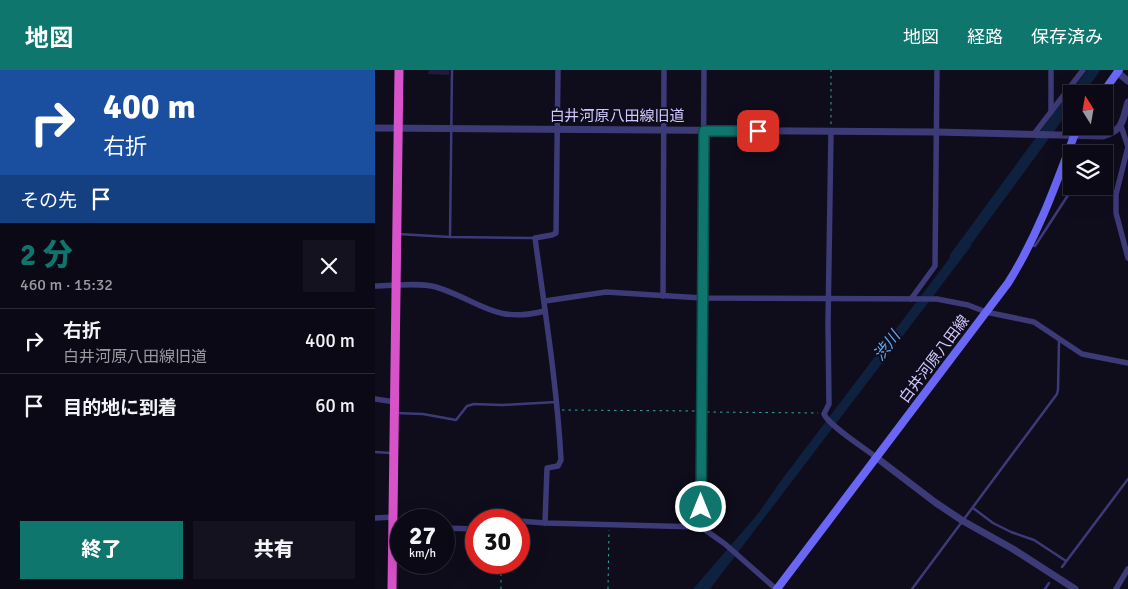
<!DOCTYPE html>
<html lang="ja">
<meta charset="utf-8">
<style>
body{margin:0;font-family:Signika,"Noto Sans JP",sans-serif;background:#14121e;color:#f1f3f6;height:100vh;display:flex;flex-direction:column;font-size:19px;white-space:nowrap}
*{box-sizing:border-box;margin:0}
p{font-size:16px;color:#9a9aa0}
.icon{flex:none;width:28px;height:28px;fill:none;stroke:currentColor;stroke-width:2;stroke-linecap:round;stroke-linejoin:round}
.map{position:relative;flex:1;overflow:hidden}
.sheet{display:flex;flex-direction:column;background:#0b0915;width:375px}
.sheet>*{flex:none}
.top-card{background:#1a4fa0;color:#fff;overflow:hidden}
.needle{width:32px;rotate:349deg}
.tools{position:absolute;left:688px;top:15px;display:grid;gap:10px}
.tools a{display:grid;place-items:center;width:50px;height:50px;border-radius:0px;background:#0b0915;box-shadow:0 5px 20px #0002,0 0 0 1px #2b2a34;font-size:25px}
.speed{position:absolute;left:15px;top:439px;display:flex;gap:10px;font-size:25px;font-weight:700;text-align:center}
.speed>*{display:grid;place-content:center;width:65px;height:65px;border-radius:50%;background:#0b0915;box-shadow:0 5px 20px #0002,0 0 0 1px #2b2a34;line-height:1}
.speed small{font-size:12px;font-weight:400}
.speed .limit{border:8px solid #d22;background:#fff;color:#111}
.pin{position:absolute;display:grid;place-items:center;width:42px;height:42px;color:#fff;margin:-21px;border-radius:10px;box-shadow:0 2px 8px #0006}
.me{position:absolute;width:55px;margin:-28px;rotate:0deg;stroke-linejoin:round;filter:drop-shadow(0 0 4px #0008)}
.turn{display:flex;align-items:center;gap:18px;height:105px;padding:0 20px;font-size:22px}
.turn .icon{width:65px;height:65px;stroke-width:2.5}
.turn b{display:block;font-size:35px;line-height:42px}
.then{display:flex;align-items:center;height:48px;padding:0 20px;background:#0003;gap:10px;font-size:19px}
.round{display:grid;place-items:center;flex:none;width:52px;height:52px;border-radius:0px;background:#14121e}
.summary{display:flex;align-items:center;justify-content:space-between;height:85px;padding:0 20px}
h1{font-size:30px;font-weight:800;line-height:38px;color:#0f766e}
.action{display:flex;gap:10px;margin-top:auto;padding:10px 20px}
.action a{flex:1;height:58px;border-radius:0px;background:#0f766e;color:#fff;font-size:20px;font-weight:800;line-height:58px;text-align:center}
.action a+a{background:#14121e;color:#f1f3f6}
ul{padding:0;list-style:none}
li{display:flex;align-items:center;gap:15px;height:65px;padding:0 20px;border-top:1px solid #2b2a34}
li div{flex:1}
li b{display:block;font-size:19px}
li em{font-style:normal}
header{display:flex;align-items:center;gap:30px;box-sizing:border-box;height:70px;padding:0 25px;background:#0f766e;color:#fff}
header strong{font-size:24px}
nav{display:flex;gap:28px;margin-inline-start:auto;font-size:18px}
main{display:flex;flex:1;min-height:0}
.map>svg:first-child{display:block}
.water{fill:#0e213e}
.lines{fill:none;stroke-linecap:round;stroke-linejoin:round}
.river{stroke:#0e213e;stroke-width:11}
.building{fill:#211a3b}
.path{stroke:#34a6a0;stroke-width:1;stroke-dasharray:2.5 4;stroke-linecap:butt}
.service{stroke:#3d3a78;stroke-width:2.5}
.minor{stroke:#3d3a78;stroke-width:5.5}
.tertiary{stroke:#3d3a78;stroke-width:7}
.secondary{stroke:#6b67f6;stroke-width:8}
.trunk{stroke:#d852c9;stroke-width:9}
.route-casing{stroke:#0a4d48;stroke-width:12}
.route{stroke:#0f766e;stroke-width:9}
.labels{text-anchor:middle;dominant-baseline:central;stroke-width:4;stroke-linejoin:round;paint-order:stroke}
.street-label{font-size:15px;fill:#d0cafc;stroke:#0f0c1c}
.water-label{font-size:16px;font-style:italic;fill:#5faff5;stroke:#0f0c1c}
</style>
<header>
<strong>地図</strong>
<nav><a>地図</a><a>経路</a><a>保存済み</a></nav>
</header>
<main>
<section class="sheet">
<div class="top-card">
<div class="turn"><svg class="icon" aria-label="right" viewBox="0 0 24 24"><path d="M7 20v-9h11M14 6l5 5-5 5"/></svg><div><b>400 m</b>右折</div></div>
<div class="then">その先<svg class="icon" aria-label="arrive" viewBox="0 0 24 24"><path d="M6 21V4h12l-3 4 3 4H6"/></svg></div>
</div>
<div class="summary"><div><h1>2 分</h1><p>460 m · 15:32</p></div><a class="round"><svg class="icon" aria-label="close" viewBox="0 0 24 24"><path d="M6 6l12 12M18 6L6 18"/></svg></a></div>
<ul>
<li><svg class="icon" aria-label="right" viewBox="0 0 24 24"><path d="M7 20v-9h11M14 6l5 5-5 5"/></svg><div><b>右折</b><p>白井河原八田線旧道</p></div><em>400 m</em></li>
<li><svg class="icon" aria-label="arrive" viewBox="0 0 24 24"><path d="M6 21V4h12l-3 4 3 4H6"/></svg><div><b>目的地に到着</b></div><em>60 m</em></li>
</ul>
<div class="action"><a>終了</a><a>共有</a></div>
</section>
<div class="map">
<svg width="753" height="519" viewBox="0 0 753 519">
<rect width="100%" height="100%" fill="#0f0c1c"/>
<polygon class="water" points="597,175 335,519 318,519 382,445 408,408 583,177"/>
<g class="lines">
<g class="river">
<polyline points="701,24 719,0"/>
<polyline points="580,187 696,29"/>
</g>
</g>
<polygon class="building" points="54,0 74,0 74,5 53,4"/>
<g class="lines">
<g class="path">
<polyline points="456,54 456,0"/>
<polyline points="187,340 321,341"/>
<polyline points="332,342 443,343"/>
<polyline points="126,519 126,492"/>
<polyline points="233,519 234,460"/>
</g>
<g class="service">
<polyline points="23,164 75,167 160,168"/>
<polyline points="75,167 77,0"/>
<polyline points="657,175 660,176 697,119 733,121 740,124"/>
<polyline points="21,343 48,344 81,350 92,336 99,334 127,335 181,332"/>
<polyline points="0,382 16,383"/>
<polyline points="598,438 618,453 636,462 659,470 691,491"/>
<polyline points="687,497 753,409"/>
<polyline points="537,519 682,324 683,320 684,271"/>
<polyline points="670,519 674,513"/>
</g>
<g class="minor">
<polyline points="676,42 676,0"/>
<polyline points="746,56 753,77 741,124 741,143 753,188"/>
<path d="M 456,62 L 453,255 L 454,334 L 449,344 C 453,355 491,379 502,388"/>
<polyline points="659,64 708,0"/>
<path d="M 0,216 C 19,216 43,212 61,217 C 106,231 118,254 170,241"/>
<polyline points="288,226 289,0"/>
<polyline points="536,229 560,196 562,0"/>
<polyline points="170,231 231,222 327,228 562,229 593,235 611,242 659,252 707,284 753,293"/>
<polyline points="0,329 20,332"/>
<polyline points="0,448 18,447"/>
<polyline points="144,451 170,453 326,457 350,474 401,519"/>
<path d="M 170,453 L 172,398 L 183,396 L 186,390 C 182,315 170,242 160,168 L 177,165 L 181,163 L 183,0"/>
<polyline points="326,457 329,0"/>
<polyline points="69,458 101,459"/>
<polyline points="741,519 753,499"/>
</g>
<g class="tertiary">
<polyline points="742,2 753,11"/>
<path d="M 0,58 L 561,62 L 728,66 C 749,60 747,51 753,32"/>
<polyline points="502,388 561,433 588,451 638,479 700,519"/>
</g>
<g class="secondary">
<polyline points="727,24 744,0"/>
<path d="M 402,519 L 633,213 C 662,167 680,117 699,66 L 706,56"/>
</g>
<polyline class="trunk" points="17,519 24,0"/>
</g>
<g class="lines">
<defs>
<polyline id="route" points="326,437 329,61 383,61"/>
</defs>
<use href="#route" class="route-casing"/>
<use href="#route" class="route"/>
</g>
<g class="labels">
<g class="street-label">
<text x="242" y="46">白井河原八田線旧道</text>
<text transform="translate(559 289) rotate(-53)">白井河原八田線</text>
</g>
<g class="water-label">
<text transform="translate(512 276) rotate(-53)">渋川</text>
</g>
</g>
</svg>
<div class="tools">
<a><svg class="needle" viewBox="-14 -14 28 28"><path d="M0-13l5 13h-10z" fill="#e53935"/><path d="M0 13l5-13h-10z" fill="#9a9aa0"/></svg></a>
<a><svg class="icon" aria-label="layers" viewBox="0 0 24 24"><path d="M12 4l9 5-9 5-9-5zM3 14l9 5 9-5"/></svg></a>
</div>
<div class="speed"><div>27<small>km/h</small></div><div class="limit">30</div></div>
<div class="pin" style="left:383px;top:61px;background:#d93025"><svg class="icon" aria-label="arrive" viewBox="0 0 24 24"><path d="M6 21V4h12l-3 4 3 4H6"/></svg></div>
<svg class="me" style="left:326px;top:437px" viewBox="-20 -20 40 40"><circle r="17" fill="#0f766e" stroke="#fff" stroke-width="3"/><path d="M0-11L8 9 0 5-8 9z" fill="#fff"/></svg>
</div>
</main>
